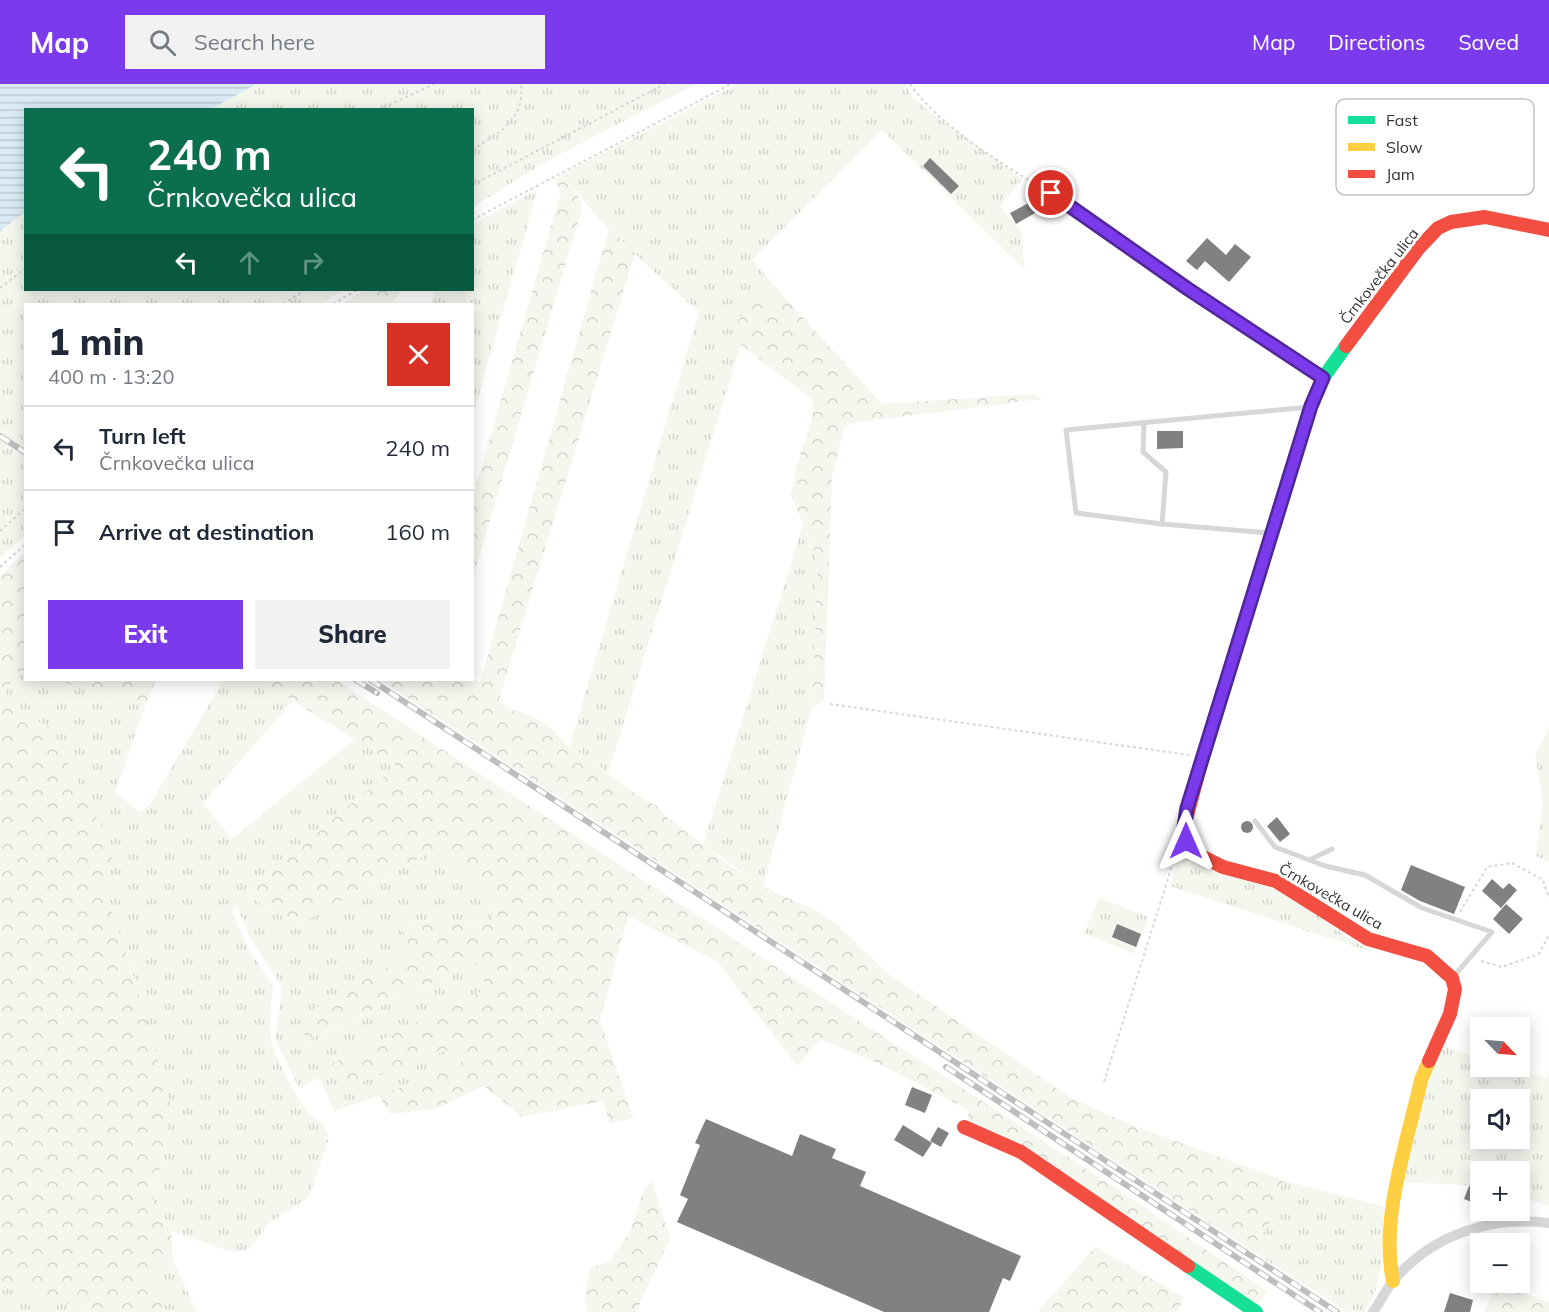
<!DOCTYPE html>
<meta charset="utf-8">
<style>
body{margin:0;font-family:Mulish,sans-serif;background:#f2f2f3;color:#1f2937;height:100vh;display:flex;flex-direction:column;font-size:22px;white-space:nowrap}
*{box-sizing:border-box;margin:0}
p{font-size:20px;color:#747a83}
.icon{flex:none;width:33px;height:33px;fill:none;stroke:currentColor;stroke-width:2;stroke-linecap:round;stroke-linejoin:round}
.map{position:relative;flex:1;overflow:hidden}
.details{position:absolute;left:24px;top:219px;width:450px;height:378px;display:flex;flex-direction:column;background:#fff;border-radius:0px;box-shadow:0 3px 15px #0003}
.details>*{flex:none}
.hud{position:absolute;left:24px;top:24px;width:450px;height:183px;border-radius:0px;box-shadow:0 3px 15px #0003;background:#0b6e4f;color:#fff;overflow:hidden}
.needle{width:39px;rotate:115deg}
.fabs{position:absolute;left:1470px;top:933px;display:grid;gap:12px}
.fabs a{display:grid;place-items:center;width:60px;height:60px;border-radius:0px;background:#fff;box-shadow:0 3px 15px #0003;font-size:30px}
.pin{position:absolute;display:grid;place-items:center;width:51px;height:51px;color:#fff;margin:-26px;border:3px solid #fff;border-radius:50%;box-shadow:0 2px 6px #0007}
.me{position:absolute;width:66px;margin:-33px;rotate:0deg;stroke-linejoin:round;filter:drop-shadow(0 0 4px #0008)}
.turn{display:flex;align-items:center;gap:21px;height:126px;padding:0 24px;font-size:27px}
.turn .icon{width:78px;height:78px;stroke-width:2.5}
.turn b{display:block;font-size:42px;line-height:51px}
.lanes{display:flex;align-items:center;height:57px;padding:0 24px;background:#0003;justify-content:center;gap:30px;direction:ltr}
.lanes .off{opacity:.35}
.round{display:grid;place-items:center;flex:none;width:63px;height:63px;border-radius:0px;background:#f2f2f3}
.headline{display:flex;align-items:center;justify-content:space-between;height:102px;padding:0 24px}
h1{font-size:36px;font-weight:800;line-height:45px}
.cta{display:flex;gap:12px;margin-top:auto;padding:12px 24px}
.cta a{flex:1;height:69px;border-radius:0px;background:#7c3aed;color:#fff;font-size:24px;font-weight:800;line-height:69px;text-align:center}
.cta a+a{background:#f2f2f3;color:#1f2937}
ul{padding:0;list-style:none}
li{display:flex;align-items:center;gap:18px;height:84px;padding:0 24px;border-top:2px solid #e0e1e3}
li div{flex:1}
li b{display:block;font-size:22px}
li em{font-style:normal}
header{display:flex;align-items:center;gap:36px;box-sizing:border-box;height:84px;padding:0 30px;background:#7c3aed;color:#fff}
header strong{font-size:28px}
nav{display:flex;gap:33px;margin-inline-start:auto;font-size:21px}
.search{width:420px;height:54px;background:#f2f2f3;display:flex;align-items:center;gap:15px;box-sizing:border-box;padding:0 21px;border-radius:0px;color:#747a83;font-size:22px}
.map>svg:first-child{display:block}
.grass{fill:url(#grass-tufts);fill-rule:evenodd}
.forest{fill:url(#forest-crowns)}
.water{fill:url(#water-rules)}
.building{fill:#818181}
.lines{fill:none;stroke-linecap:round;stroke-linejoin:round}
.path{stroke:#d7d7d7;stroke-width:2;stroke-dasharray:3 3;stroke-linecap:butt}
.lane{stroke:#d7d7d7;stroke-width:5}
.street{stroke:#d7d7d7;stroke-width:10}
.fast{stroke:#16e098;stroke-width:14}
.slow{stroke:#ffcf43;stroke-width:14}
.jam{stroke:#f24e42;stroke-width:14}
.rail-casing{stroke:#bebebe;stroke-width:6}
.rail{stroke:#fff;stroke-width:4;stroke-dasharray:11;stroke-linecap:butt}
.route-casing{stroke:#51269a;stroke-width:15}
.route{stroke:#7c3aed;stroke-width:10}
.labels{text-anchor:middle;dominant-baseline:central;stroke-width:6;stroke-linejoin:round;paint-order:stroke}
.street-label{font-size:15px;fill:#333;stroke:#fff}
.key{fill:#fff;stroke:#c2c2c2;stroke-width:1.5}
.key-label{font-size:16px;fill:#333}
</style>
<header>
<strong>Map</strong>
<div class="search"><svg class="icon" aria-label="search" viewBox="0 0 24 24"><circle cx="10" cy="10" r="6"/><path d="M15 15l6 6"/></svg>Search here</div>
<nav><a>Map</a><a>Directions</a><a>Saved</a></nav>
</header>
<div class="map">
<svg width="1549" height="1228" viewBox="0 0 1549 1228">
<defs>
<pattern id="grass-tufts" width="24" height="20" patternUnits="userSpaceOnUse" patternTransform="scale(1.5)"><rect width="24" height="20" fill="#f3f7ee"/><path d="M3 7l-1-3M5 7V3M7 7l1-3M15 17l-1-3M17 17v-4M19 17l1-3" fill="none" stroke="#d1d4cd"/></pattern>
<pattern id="forest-crowns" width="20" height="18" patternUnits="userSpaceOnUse" patternTransform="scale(1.5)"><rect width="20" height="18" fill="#f3f7ee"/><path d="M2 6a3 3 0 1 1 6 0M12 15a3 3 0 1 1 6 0" fill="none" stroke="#d1d4cd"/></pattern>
<pattern id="water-rules" width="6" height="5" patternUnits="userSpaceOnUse" patternTransform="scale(1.5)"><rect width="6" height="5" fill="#dbebf5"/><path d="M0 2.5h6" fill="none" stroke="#bccad2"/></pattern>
</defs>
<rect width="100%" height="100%" fill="#fff"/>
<g class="grass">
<polygon points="257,0 696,0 550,75 473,123 472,26 211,25"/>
<path d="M 738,0 L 905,0 L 913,14 L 925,24 L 1022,95 L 1000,122 L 1021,148 L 1025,186 L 882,46 L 752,176 L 786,215 L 759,216 L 739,235 L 735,247 L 741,261 L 608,689 L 585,671 L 569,664 L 699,228 C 652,185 600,143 563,90 Z"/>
<polygon points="538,105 473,331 472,220 431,220 435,206 472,206 473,140"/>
<polygon points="25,128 26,206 343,206 322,220 26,220 25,451 0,475 0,147"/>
<polygon points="803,441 818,477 812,623 763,802 703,761"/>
<polygon points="16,586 25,589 26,596 53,596 146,619 115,708 140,728 150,721 223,596 260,596 293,617 203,719 232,755 355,655 397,682 307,756 247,811 297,841 439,764 494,810 493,836 400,838 411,869 314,925 303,958 478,878 486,905 344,1004 454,963 464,977 379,1012 334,1027 319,994 299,1004 275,955 282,907 279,898 250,854 237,822 232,827 249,866 273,902 270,935 271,958 275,969 292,1005 310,1031 324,1041 329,1054 309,1113 269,1139 249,1166 230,1167 171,1147 153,1119 172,1024 136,900 105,806 114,766 87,716 0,619"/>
<polygon points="1549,643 1549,778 1536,772 1543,716 1535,671"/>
<polygon points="1181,767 1215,784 1296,812 1330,842 1375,869 1170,802"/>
<polygon points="1099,814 1149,833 1134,870 1084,849"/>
<path d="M 1438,960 L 1480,974 L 1480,982 L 1509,983 L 1546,994 L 1549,988 L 1549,1122 L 1520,1112 L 1520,1088 L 1480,1088 L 1480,1102 L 1401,1098 ZM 1480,1016 L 1520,1016 L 1520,1054 L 1480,1054 Z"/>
<path d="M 1283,1096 L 1384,1123 C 1382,1157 1385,1199 1365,1228 L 1348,1228 L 1252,1167 L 1272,1135 Z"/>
<polygon points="173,1176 197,1228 164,1228 147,1183"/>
<polygon points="0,1198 95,1228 0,1228"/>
</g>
<g class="forest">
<polygon points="563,90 578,112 582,124 473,494 473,412 561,108 554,95"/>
<polygon points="609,144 635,169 499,616 512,626 532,632 544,639 555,648 569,664 585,671 628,705 658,723 668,734 727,780 774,808 813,825 835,839 887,889 1071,1014 1129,1040 1283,1096 1272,1135 1252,1167 380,596 473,595 480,599"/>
<polygon points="365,206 402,206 392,220 341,220"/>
<polygon points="759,215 786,215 882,320 1035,310 1041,315 851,339 844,344 832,393 824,617 812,623 818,477 791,410 796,384 813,331 813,316 741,261 734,247 739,235"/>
<polygon points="25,468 25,589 16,587 1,619 48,642 114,766 105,806 136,900 172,1024 153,1118 171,1147 173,1176 147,1183 164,1228 95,1228 0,1198 0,492"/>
<polygon points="53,596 156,596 146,619"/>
<polygon points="260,596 336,596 1114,1103 1267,1207 1256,1224 967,1040 969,1026 877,979 820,955 797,982 717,877 628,832 600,936 633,1034 610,1039 602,1017 522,1033 484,1002 436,1025 391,1030 379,1012 464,977 454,964 344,1004 327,982 486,905 478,878 302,958 314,925 411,869 400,838 493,836 494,810 439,764 297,841 247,811 307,756 397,682"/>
<polygon points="652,1098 670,1154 636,1228 587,1228 585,1210 590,1184 609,1178 630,1148 643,1107"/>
<polygon points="1095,1163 1184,1213 1177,1228 1038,1228"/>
<polygon points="1495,1199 1549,1218 1549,1228 1485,1228"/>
</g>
<polygon class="water" points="0,0 257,0 211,25 26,26 25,128 0,147"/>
<g class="building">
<polygon points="930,74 959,102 951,110 923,82"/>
<polygon points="1036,115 1042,125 1016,140 1010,129"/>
<polygon points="1207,154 1226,171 1235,160 1251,173 1229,198 1205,177 1197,186 1186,177"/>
<polygon points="1157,347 1183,347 1183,364 1157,365"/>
<polygon points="1277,733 1290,750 1280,758 1267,742"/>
<circle cx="1247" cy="743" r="6"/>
<polygon points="1411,781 1465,803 1454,830 1420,817 1401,806"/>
<polygon points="1492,795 1503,805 1509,799 1517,806 1501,824 1482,807"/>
<polygon points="1506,820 1523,835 1509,850 1493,835"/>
<polygon points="1117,840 1141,850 1136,863 1112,853"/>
<polygon points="912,1003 932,1011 925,1029 905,1021"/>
<polygon points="706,1035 792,1072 800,1050 836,1065 832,1074 866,1088 860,1102 1021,1172 1010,1197 1003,1194 989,1228 884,1228 677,1138 688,1115 680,1111 700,1061 695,1059"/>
<polygon points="903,1041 932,1059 923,1073 894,1056"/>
<polygon points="938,1043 949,1049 941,1063 930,1057"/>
<polygon points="1469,1102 1480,1106 1474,1119 1464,1115"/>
<polygon points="1450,1209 1473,1216 1470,1228 1444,1228"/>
</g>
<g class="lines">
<g class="path">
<path d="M 910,0 C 939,41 997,77 1040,103"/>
<polyline points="378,26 434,0"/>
<path d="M 472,66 C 499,49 525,36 521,0"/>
<polyline points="472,101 665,0"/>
<polyline points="472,136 731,0"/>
<polyline points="0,204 26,184"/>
<polyline points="283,220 305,206"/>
<polyline points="333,220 357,206"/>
<polyline points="0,447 26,424"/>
<polyline points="0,483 26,460"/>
<polyline points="830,620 1189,671"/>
<polyline points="1460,828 1487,783 1512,779 1543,796 1549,814"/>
<polyline points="1481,877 1502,883 1539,870 1549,851"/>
<polyline points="1104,998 1177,766"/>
</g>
<g class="lane">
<polyline points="1144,340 1143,368 1166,388 1162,440"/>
<polyline points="1269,449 1162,440 1076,429 1066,346 1310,323"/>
<polyline points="1255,737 1275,763 1325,782 1365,791 1422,824 1492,848 1453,893"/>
<polyline points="1311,775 1332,765"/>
</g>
<path class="street" d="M 1373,1228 C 1380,1218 1386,1206 1393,1197 C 1433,1150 1490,1132 1549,1139"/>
<g class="fast">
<polyline points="1200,683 1311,322 1323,294 1346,262"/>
<polyline points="1188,1182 1256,1228"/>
</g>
<g class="slow">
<polyline points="1051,109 1188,205 1323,294"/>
<path d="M 1393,1197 C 1380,1133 1407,1060 1421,996 L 1429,977"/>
</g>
<g class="jam">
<polyline points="1346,262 1418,165 1438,144 1451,138 1485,133 1549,146"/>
<polyline points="1200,683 1184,743 1186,757 1195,769 1223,783 1276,797 1368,855 1427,872 1452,894 1455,905 1450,930 1429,977"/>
<polyline points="964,1043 1021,1068 1188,1182"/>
</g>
<defs>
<g id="rail">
<polyline points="0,352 26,369"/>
<polyline points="356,596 377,609"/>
<polyline points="371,596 1337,1228"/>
<polyline points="946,983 1320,1228"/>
</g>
</defs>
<use href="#rail" class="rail-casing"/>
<use href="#rail" class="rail"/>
</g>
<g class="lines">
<defs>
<polyline id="route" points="1051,109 1188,205 1323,294 1311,322 1187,724 1184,743 1186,757"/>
</defs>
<use href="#route" class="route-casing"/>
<use href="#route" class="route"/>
</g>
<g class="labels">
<g class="street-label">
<text transform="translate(1379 192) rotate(-52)">Črnkovečka ulica</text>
<text transform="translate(1331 812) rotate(30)">Črnkovečka ulica</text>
</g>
</g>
<rect x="1336" y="15" width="198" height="96" rx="9" class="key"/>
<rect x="1348" y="32" width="27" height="8" fill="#16e098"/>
<rect x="1348" y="59" width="27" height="8" fill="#ffcf43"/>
<rect x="1348" y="86" width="27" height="8" fill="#f24e42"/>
<g class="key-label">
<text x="1386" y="42">Fast</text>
<text x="1386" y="69">Slow</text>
<text x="1386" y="96">Jam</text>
</g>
</svg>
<div class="fabs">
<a><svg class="needle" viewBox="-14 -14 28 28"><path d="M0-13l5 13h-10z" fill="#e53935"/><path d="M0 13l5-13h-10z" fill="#747a83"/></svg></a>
<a><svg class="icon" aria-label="sound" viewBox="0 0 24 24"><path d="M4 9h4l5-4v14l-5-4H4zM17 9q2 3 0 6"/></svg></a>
<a>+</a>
<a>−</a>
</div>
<div class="pin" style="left:1051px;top:109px;background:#d93025"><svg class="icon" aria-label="arrive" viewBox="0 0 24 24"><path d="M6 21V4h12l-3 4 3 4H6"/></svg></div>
<svg class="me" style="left:1186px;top:757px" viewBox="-20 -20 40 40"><path d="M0-17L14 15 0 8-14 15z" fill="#7c3aed" stroke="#fff" stroke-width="4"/></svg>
<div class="hud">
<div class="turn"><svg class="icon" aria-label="left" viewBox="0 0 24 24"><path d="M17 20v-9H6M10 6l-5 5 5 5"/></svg><div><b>240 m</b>Črnkovečka ulica</div></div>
<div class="lanes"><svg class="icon" aria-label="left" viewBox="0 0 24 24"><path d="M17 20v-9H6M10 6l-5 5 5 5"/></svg><svg class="icon off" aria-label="ahead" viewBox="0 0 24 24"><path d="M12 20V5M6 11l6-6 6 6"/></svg><svg class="icon off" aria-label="right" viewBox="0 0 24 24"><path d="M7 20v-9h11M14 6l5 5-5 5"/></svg></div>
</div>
<section class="details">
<div class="headline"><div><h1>1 min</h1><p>400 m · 13:20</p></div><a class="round" style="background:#d93025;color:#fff"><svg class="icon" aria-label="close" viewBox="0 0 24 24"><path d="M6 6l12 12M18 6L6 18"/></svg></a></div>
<ul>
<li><svg class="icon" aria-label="left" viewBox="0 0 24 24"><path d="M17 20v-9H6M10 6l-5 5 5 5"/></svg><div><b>Turn left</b><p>Črnkovečka ulica</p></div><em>240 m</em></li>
<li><svg class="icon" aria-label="arrive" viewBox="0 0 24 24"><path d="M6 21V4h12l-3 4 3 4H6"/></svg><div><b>Arrive at destination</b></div><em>160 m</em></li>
</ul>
<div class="cta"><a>Exit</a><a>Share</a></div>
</section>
</div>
